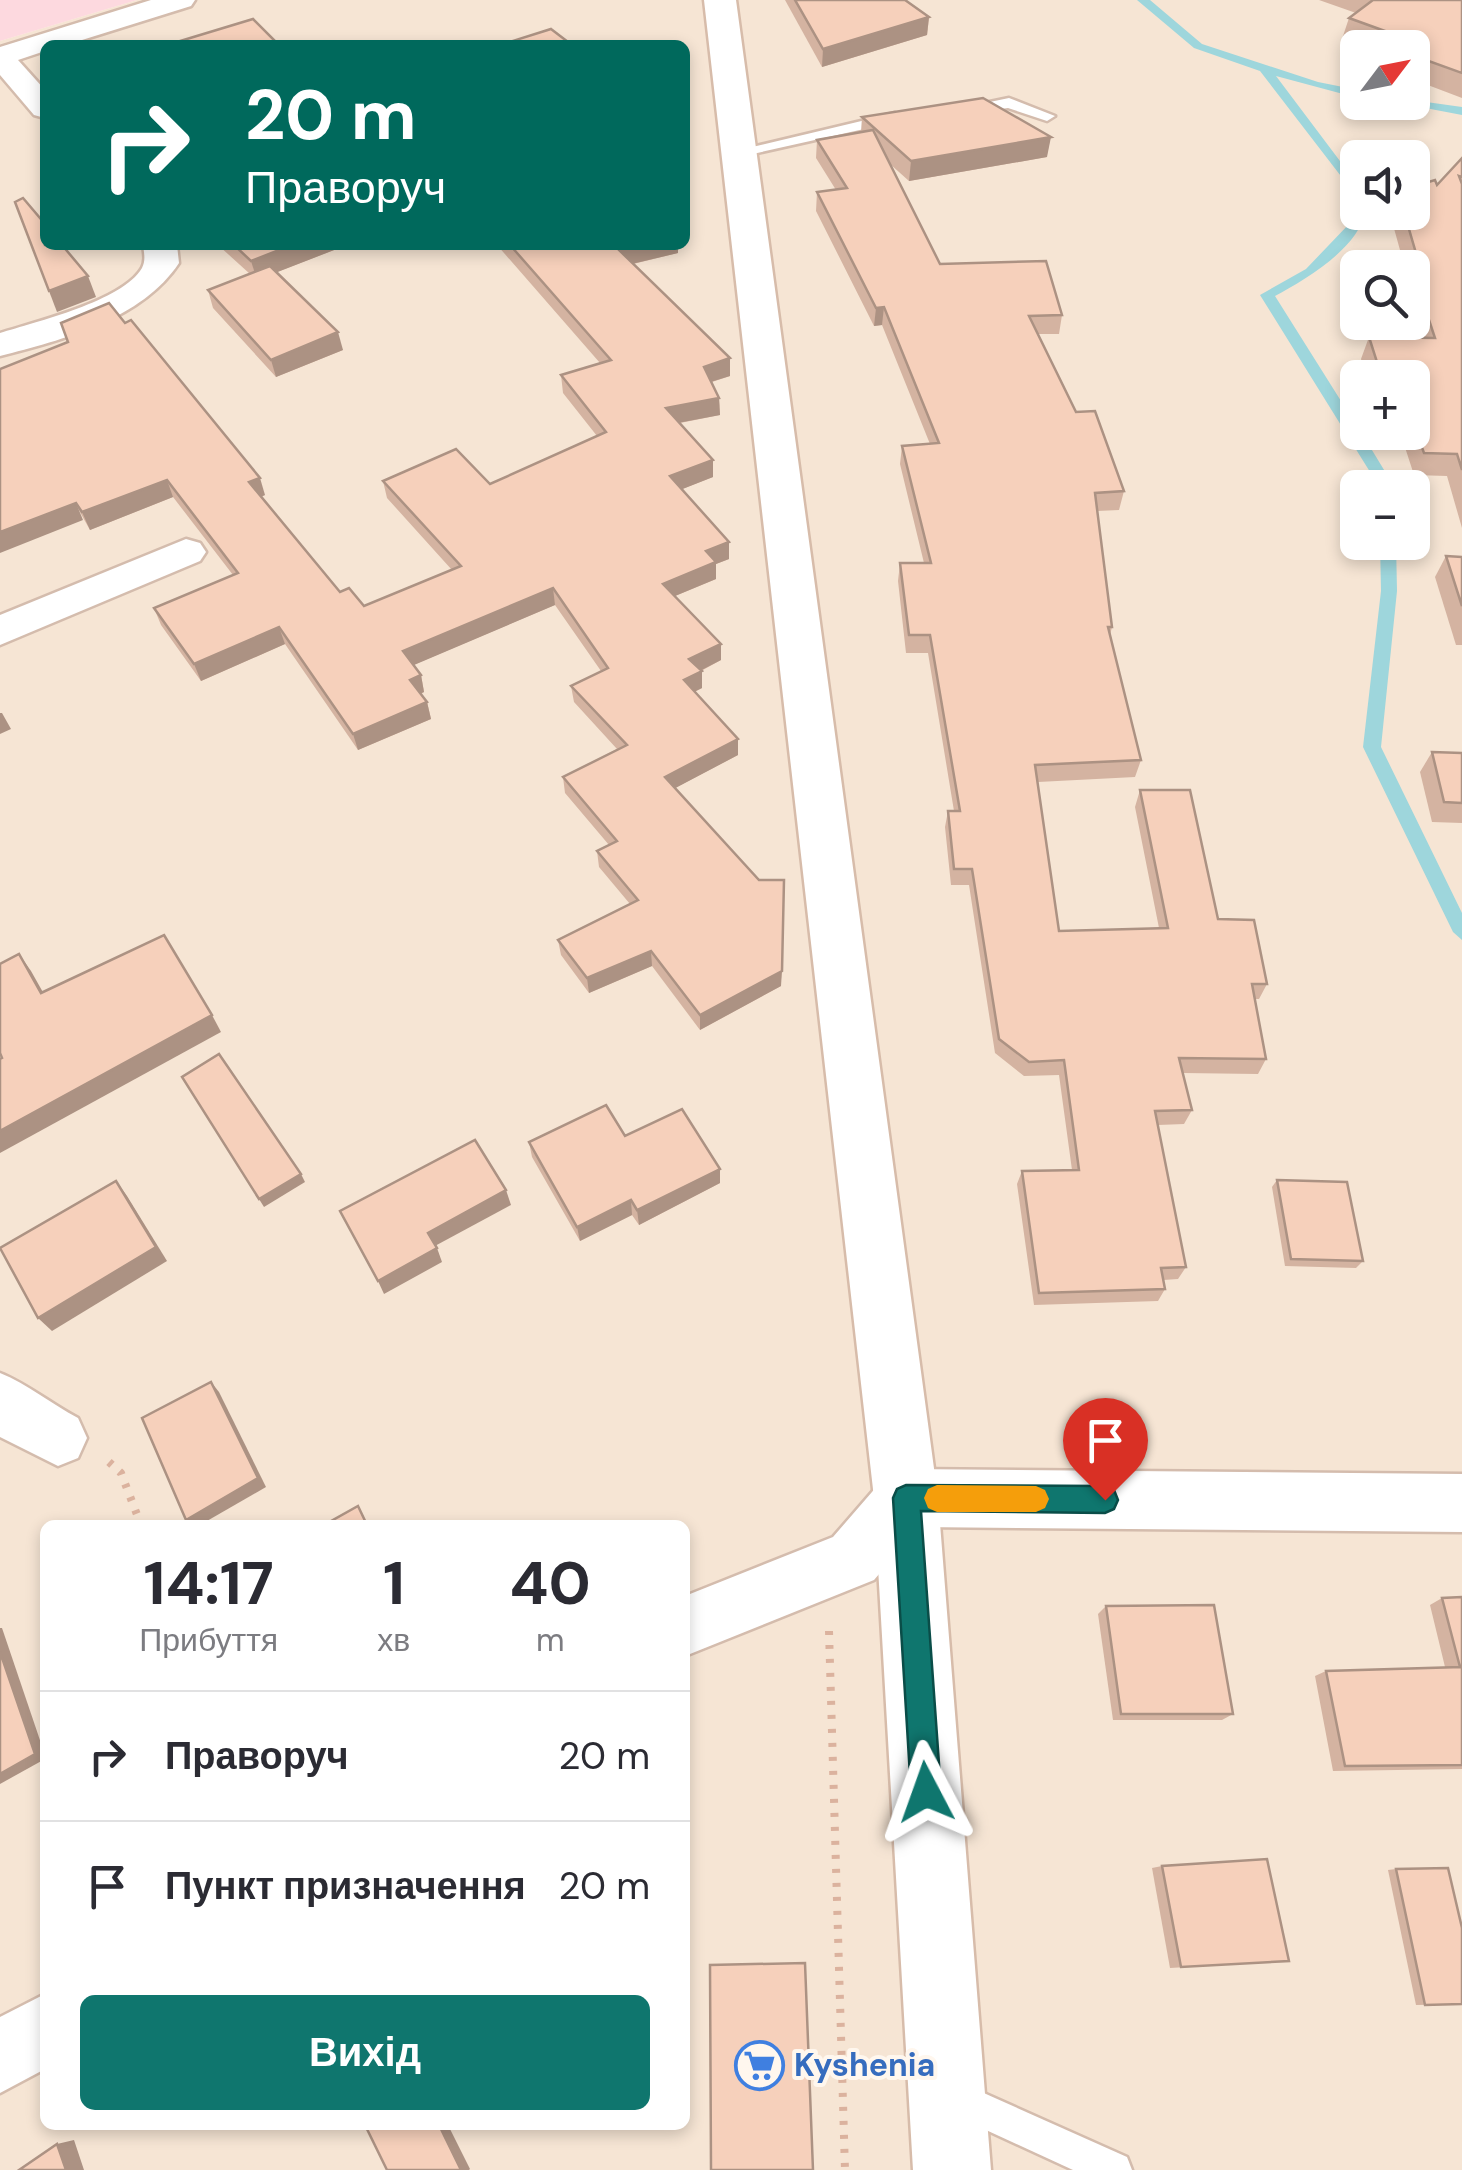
<!DOCTYPE html>
<html lang="uk">
<meta charset="utf-8">
<style>
body{margin:0;font-family:"DM Sans",sans-serif;background:#f2f2f3;color:#2b2b33;height:100vh;display:flex;flex-direction:column;font-size:38px;white-space:nowrap}
*{box-sizing:border-box;margin:0}
p{font-size:32px;color:#7c7c81}
.icon{flex:none;width:55px;height:55px;fill:none;stroke:currentColor;stroke-width:2;stroke-linecap:round;stroke-linejoin:round}
.map{position:relative;flex:1;overflow:hidden}
.sheet{position:absolute;left:40px;top:1520px;width:650px;height:610px;display:flex;flex-direction:column;background:#fff;border-radius:15px;box-shadow:0 5px 15px #0003}
.sheet>*{flex:none}
.top-card{position:absolute;left:40px;top:40px;width:650px;height:210px;border-radius:15px;box-shadow:0 5px 15px #0003;background:#00695c;color:#fff;overflow:hidden}
.needle{width:65px;rotate:58deg}
.tools{position:absolute;left:1340px;top:30px;display:grid;gap:20px}
.tools a{display:grid;place-items:center;width:90px;height:90px;border-radius:15px;background:#fff;box-shadow:0 5px 15px #0003;font-size:50px}
.pin{position:absolute;display:grid;place-items:center;width:85px;height:85px;color:#fff;margin:-102px -42px;border-radius:50% 50% 50% 0;rotate:-45deg;box-shadow:0 0 10px #0007}
.pin .icon{rotate:45deg}
.me{position:absolute;width:110px;margin:-55px;rotate:356deg;stroke-linejoin:round;filter:drop-shadow(0 0 8px #0008)}
.turn{display:flex;align-items:center;gap:35px;height:210px;padding:0 40px;font-size:45px}
.turn .icon{width:130px;height:130px;stroke-width:2.5}
.turn b{display:block;font-size:70px;line-height:85px}
.eta{display:flex;justify-content:space-evenly;align-items:center;height:170px;text-align:center}
.eta b{font-size:60px;font-weight:700;line-height:70px}
.primary-button{display:flex;gap:20px;margin-top:auto;padding:20px 40px}
.primary-button a{flex:1;height:115px;border-radius:15px;background:#0f766e;color:#fff;font-size:40px;font-weight:700;line-height:115px;text-align:center}
ul{padding:0;list-style:none}
li{display:flex;align-items:center;gap:30px;height:130px;padding:0 40px;border-top:2px solid #e1e1e2}
li div{flex:1}
li b{display:block;font-size:38px}
li em{font-style:normal}
.map>svg:first-child{display:block}
.residential{fill:#f6e5d4;fill-rule:evenodd}
.medical{fill:#fdd9df}
.lines{fill:none;stroke-linecap:round;stroke-linejoin:round}
.stream{fill:#9ed6dc;fill-rule:evenodd}
.lane-casing{stroke:#d4bcad;stroke-width:5}
.street-casing{stroke:#d4bcad;stroke-width:5}
.secondary-casing{stroke:#d7bcaa;stroke-width:5}
.path{stroke:#dbb29e;stroke-width:8;stroke-dasharray:4 10;stroke-linecap:butt}
.lane{fill:#fff;fill-rule:evenodd}
.street{fill:#fff;fill-rule:evenodd}
.secondary{fill:#fff;fill-rule:evenodd}
.wall{fill:#d4b3a1}
.shaded-wall{fill:#ac9283}
.building{fill:#f6d0bb;stroke:#ac9283;stroke-width:2.5}
.route{fill:#0f766e;stroke:#0a4d48;stroke-width:2.5}
.slow{fill:#f59e0b}
.labels{text-anchor:middle;dominant-baseline:central;stroke-width:8;stroke-linejoin:round;paint-order:stroke}
.near-shop-label{font-size:32px;font-weight:bold;fill:#366cbe;stroke:#fff7ee;text-anchor:start}
</style>
<div class="map">
<svg width="1462" height="2170" viewBox="0 0 1462 2170">
<rect width="100%" height="100%" fill="#fef3e6"/>
<path class="residential" d="M 137,0 L 1462,0 L 1462,2170 L 0,2170 L 0,41 ZM 45,45 L 685,45 L 685,245 L 45,245 ZM 1358,48 L 1412,48 L 1412,102 L 1358,102 ZM 1358,158 L 1412,158 L 1412,212 L 1358,212 ZM 1358,268 L 1412,268 L 1412,322 L 1358,322 ZM 1358,378 L 1412,378 L 1412,432 L 1358,432 ZM 1358,488 L 1412,488 L 1412,542 L 1358,542 ZM 45,1525 L 685,1525 L 685,2125 L 45,2125 Z"/>
<polygon class="medical" points="0,0 137,0 0,41"/>
<g class="lines">
<g class="stream">
<path d="M 1137,0 L 1150,0 L 1202,44 L 1318,82 L 1358,90 L 1358,98 L 1276,76 L 1358,185 L 1358,212 L 1364,212 C 1361,247 1303,281 1275,296 L 1358,428 L 1358,432 L 1361,432 L 1395,488 L 1380,488 L 1260,295 L 1306,269 L 1350,223 L 1352,201 L 1357,197 L 1260,71 L 1194,48 Z"/>
<polygon points="1412,100 1462,107 1462,115 1394,102"/>
<polygon points="1380,542 1396,542 1397,591 1381,747 1462,913 1462,940 1453,932 1363,747 1381,591"/>
</g>
<defs>
<g id="lane">
<polygon points="1009,98 1055,116 1047,121 1008,108 964,114 956,109"/>
<polygon points="895,113 900,115 900,121 739,157 731,152"/>
<polygon points="959,2082 1127,2157 1132,2170 1073,2170 947,2112 941,2100 947,2088"/>
</g>
<g id="street">
<polygon points="151,0 195,0 191,6 66,45 45,45 45,51 18,60 45,90 45,118 34,115 0,75 0,47"/>
<path d="M 143,245 L 177,245 L 179,263 C 142,319 63,340 0,356 L 0,333 C 35,322 123,301 142,268 C 146,260 144,253 143,245 Z"/>
<polygon points="186,539 200,543 206,552 200,561 0,645 0,615"/>
<path d="M 0,1373 C 28,1384 51,1404 78,1418 L 87,1438 L 78,1458 L 58,1466 L 0,1437 Z"/>
<polygon points="906,1469 1462,1474 1462,1532 919,1527 874,1580 685,1656 685,1596 833,1537 885,1477"/>
<polygon points="45,1994 45,2069 0,2093 0,2017"/>
</g>
<polygon id="secondary" points="704,0 736,0 938,1498 991,2170 913,2170 874,1498"/>
</defs>
<use href="#lane" class="lane-casing"/>
<use href="#street" class="street-casing"/>
<use href="#secondary" class="secondary-casing"/>
<g class="path">
<polyline points="109,1462 121,1473 141,1525"/>
<polyline points="829,1631 845,2170"/>
</g>
<use href="#lane" class="lane"/>
<use href="#street" class="street"/>
<use href="#secondary" class="secondary"/>
</g>
<g class="wall">
<polygon points="785,0 905,0 929,17 927,35 822,67"/>
<polygon points="1319,0 1462,0 1462,98 1412,79 1412,48 1364,48 1342,39 1349,18 1356,13"/>
<polygon points="862,117 1047,157 909,181 890,164 940,264 1062,315 1059,334 1038,334 1076,412 1124,491 1119,510 1097,511 1112,627 1110,635 1141,760 1135,777 1038,782 1059,931 1159,928 1135,807 1140,790 1218,919 1267,984 1259,999 1255,999 1266,1059 1258,1074 1183,1073 1192,1110 1184,1124 1158,1125 1186,1267 1178,1279 1163,1280 1165,1289 1158,1301 1034,1305 1017,1184 1022,1171 1072,1170 1059,1075 1024,1076 995,1053 969,885 951,885 945,827 948,811 954,811 928,653 906,653 898,581 900,563 924,563 900,464 902,446 930,444 882,325 874,326 816,211 817,192 836,190 816,158 817,140 861,132"/>
<polygon points="1462,158 1462,528 1447,476 1414,475 1400,432 1412,432 1412,378 1367,378 1361,359 1369,337 1419,338 1412,319 1412,268 1405,268 1390,214 1412,212"/>
<polygon points="218,245 347,245 277,272 343,350 276,377 213,308 208,290 250,274"/>
<polygon points="497,245 678,245 678,253 633,264 730,376 712,382 719,398 720,415 680,423 713,477 682,489 729,559 716,564 716,579 675,596 721,644 721,660 701,671 702,688 694,692 738,739 738,755 675,788 781,986 700,1030 652,966 589,993 561,955 558,940 630,904 599,867 597,851 609,845 565,793 563,777 617,749 574,702 571,686 601,671 555,605 413,665 421,675 424,692 421,694 427,702 431,719 358,750 285,644 201,681 161,625 154,608 233,575 173,497 90,530 0,369 265,495 261,497 340,592 364,606 452,570 387,498 383,481 490,484 597,436 563,393 561,375 600,363"/>
<polygon points="1446,556 1462,557 1462,645 1456,645 1435,577"/>
<polygon points="1432,752 1462,753 1462,823 1432,822 1420,772"/>
<polygon points="625,1136 720,1169 720,1183 639,1225 632,1215 580,1241 532,1157 529,1142"/>
<polygon points="1277,1180 1363,1261 1356,1268 1285,1266 1272,1187"/>
<polygon points="1462,1597 1462,1769 1333,1771 1315,1676 1326,1671 1445,1667 1430,1605 1442,1598"/>
<polygon points="1106,1606 1233,1714 1222,1720 1113,1720 1098,1614"/>
<polygon points="1162,1866 1289,1961 1170,1968 1152,1868"/>
<polygon points="1396,1869 1462,2004 1416,2005 1388,1870"/>
</g>
<g class="shaded-wall">
<polygon points="929,17 927,35 822,67 823,49"/>
<polygon points="1051,137 1047,157 909,181 911,161"/>
<polygon points="292,245 347,245 257,280 251,261"/>
<polygon points="637,245 678,245 678,253 619,267 618,249"/>
<polygon points="88,276 96,297 57,312 49,291"/>
<polygon points="884,307 882,325 874,326 876,308"/>
<polygon points="338,332 343,350 276,377 271,360"/>
<polygon points="730,358 730,376 704,384 704,367"/>
<polygon points="719,398 720,415 667,425 666,408"/>
<polygon points="713,460 713,477 670,494 670,476"/>
<polygon points="260,478 265,495 255,499 249,482"/>
<polygon points="167,480 173,497 90,530 82,512"/>
<polygon points="76,503 83,520 0,553 0,532"/>
<polygon points="729,542 729,559 716,564 716,579 663,601 663,584 706,551"/>
<polygon points="553,588 555,605 407,668 403,651"/>
<polygon points="279,627 285,644 201,681 194,664"/>
<polygon points="721,644 721,660 690,676 689,659"/>
<polygon points="702,671 702,688 684,697 684,680"/>
<polygon points="421,675 424,692 414,696 410,680"/>
<polygon points="427,702 431,719 358,750 353,734"/>
<polygon points="0,713 2,713 11,729 0,734"/>
<polygon points="738,739 738,755 666,793 665,777"/>
<polygon points="651,951 652,966 589,993 587,978"/>
<polygon points="19,954 31,971 53,1010 41,993"/>
<polygon points="782,971 781,986 700,1030 700,1015"/>
<polygon points="212,1015 221,1032 0,1153 0,1131"/>
<polygon points="720,1169 720,1183 639,1225 637,1210"/>
<polygon points="301,1174 305,1182 264,1207 259,1199"/>
<polygon points="116,1181 127,1196 167,1261 52,1331 38,1318"/>
<polygon points="506,1190 511,1205 433,1247 428,1233"/>
<polygon points="631,1200 632,1215 580,1241 577,1227"/>
<polygon points="437,1248 442,1262 384,1294 378,1281"/>
<polygon points="211,1382 219,1392 266,1487 200,1525 192,1525 186,1520"/>
<polygon points="0,1628 2,1628 45,1755 45,1759 0,1784"/>
<polygon points="439,2125 448,2125 470,2169 469,2170 461,2170"/>
<polygon points="74,2140 84,2170 66,2170 57,2144"/>
</g>
<g class="building">
<polygon points="795,0 905,0 929,17 823,49"/>
<polygon points="1373,0 1462,0 1462,73 1412,55 1412,48 1396,48 1407,39 1349,18"/>
<polygon points="253,19 279,45 167,45"/>
<polygon points="551,29 572,45 500,45"/>
<polygon points="983,98 1051,137 911,161 862,117"/>
<polygon points="873,130 940,264 1046,261 1062,315 1029,316 1076,412 1095,411 1124,491 1095,493 1112,627 1108,627 1141,760 1035,765 1059,931 1168,928 1140,790 1190,790 1218,919 1254,920 1267,984 1252,984 1266,1059 1179,1058 1192,1110 1155,1111 1186,1267 1161,1268 1165,1289 1039,1293 1022,1171 1079,1170 1064,1060 1029,1062 999,1039 972,869 954,869 948,811 960,811 930,635 909,635 900,563 931,563 902,446 939,443 884,307 876,308 817,192 847,188 817,140"/>
<polygon points="1462,158 1462,177 1459,176 1462,184 1462,470 1457,454 1424,453 1412,420 1412,378 1382,378 1369,337 1435,338 1417,284 1425,284 1404,212 1412,212 1412,187 1435,180 1437,185"/>
<polygon points="23,198 45,224 45,245 62,245 88,276 49,291 15,202"/>
<polygon points="234,245 292,245 251,261"/>
<polygon points="510,245 637,245 618,249 730,358 704,367 719,398 666,408 713,460 670,476 729,542 706,551 716,562 663,584 721,644 689,659 702,671 684,680 738,739 665,777 759,880 784,880 782,971 700,1015 651,951 587,978 558,940 638,900 597,851 617,841 563,777 627,745 571,686 608,668 553,588 403,651 421,675 410,680 427,702 353,734 279,627 194,664 154,608 238,573 167,480 82,512 76,503 0,532 0,369 68,342 61,323 109,303 125,323 131,320 260,478 249,482 340,592 349,588 364,606 461,566 383,481 456,449 490,484 606,432 561,375 611,360"/>
<polygon points="270,266 338,332 271,360 208,290"/>
<polygon points="1446,556 1462,557 1462,606"/>
<polygon points="1432,752 1462,753 1462,803 1444,802"/>
<polygon points="164,935 212,1015 0,1131 0,1059 2,1058 0,1053 0,964 19,954 41,993"/>
<polygon points="219,1054 301,1174 259,1199 182,1077"/>
<polygon points="606,1105 625,1136 682,1109 720,1169 637,1210 631,1200 577,1227 529,1142"/>
<polygon points="475,1140 506,1190 428,1233 437,1248 378,1281 340,1211"/>
<polygon points="1277,1180 1347,1182 1363,1261 1291,1259"/>
<polygon points="116,1181 156,1247 38,1318 0,1248"/>
<polygon points="211,1382 258,1478 186,1520 142,1418"/>
<polygon points="358,1506 367,1525 324,1525"/>
<polygon points="1462,1597 1462,1765 1345,1766 1326,1671 1460,1667 1442,1598"/>
<polygon points="1214,1605 1233,1714 1121,1714 1106,1606"/>
<polygon points="0,1652 35,1754 0,1774"/>
<polygon points="1267,1859 1289,1961 1181,1967 1162,1866"/>
<polygon points="1448,1868 1462,1928 1462,2004 1425,2005 1396,1869"/>
<polygon points="805,1963 813,2170 711,2170 710,1965"/>
<polygon points="365,2125 439,2125 461,2170 387,2170"/>
<polygon points="57,2144 66,2170 19,2170"/>
</g>
<polygon class="route" points="906,1485 1105,1486 1114,1490 1118,1500 1114,1509 1105,1513 921,1511 941,1792 936,1803 926,1807 916,1803 911,1792 893,1498 897,1489"/>
<polygon class="slow" points="937,1485 1036,1486 1045,1490 1049,1499 1045,1508 1036,1512 937,1512 928,1508 924,1498 928,1489"/>
<defs>
<symbol id="supermarket-ring" viewBox="-11 -11 22 22"><circle r="9.5" fill="#fff7ee" stroke="#3f7fe0" stroke-width="1.5"/><path d="M-6-5.5h2.5l.6 2H6L4.5 2H-2.5L-4.4-4H-6ZM-1.5 3.2a1.3 1.3 0 1 0 .1 0ZM3 3.2a1.3 1.3 0 1 0 .1 0Z" fill="#3f7fe0"/></symbol>
</defs>
<g fill-rule="evenodd">
<use href="#supermarket-ring" x="732" y="2038" width="55" height="55"/>
</g>
<g class="labels">
<g class="near-shop-label">
<text x="794" y="2065">Kyshenia</text>
</g>
</g>
</svg>
<div class="tools">
<a><svg class="needle" viewBox="-14 -14 28 28"><path d="M0-13l5 13h-10z" fill="#e53935"/><path d="M0 13l5-13h-10z" fill="#7c7c81"/></svg></a>
<a><svg class="icon" aria-label="sound" viewBox="0 0 24 24"><path d="M4 9h4l5-4v14l-5-4H4zM17 9q2 3 0 6"/></svg></a>
<a><svg class="icon" aria-label="search" viewBox="0 0 24 24"><circle cx="10" cy="10" r="6"/><path d="M15 15l6 6"/></svg></a>
<a>+</a>
<a>−</a>
</div>
<div class="pin" style="left:1105px;top:1500px;background:#d93025"><svg class="icon" aria-label="arrive" viewBox="0 0 24 24"><path d="M6 21V4h12l-3 4 3 4H6"/></svg></div>
<svg class="me" style="left:926px;top:1792px" viewBox="-20 -20 40 40"><path d="M0-17L14 15 0 8-14 15z" fill="#0f766e" stroke="#fff" stroke-width="4"/></svg>
<div class="top-card">
<div class="turn"><svg class="icon" aria-label="right" viewBox="0 0 24 24"><path d="M7 20v-9h11M14 6l5 5-5 5"/></svg><div><b>20 m</b>Праворуч</div></div>
</div>
<section class="sheet">
<div class="eta">
<div><b>14:17</b><p>Прибуття</p></div>
<div><b>1</b><p>хв</p></div>
<div><b>40</b><p>m</p></div>
</div>
<ul>
<li><svg class="icon" aria-label="right" viewBox="0 0 24 24"><path d="M7 20v-9h11M14 6l5 5-5 5"/></svg><div><b>Праворуч</b></div><em>20 m</em></li>
<li><svg class="icon" aria-label="arrive" viewBox="0 0 24 24"><path d="M6 21V4h12l-3 4 3 4H6"/></svg><div><b>Пункт призначення</b></div><em>20 m</em></li>
</ul>
<div class="primary-button"><a>Вихід</a></div>
</section>
</div>
